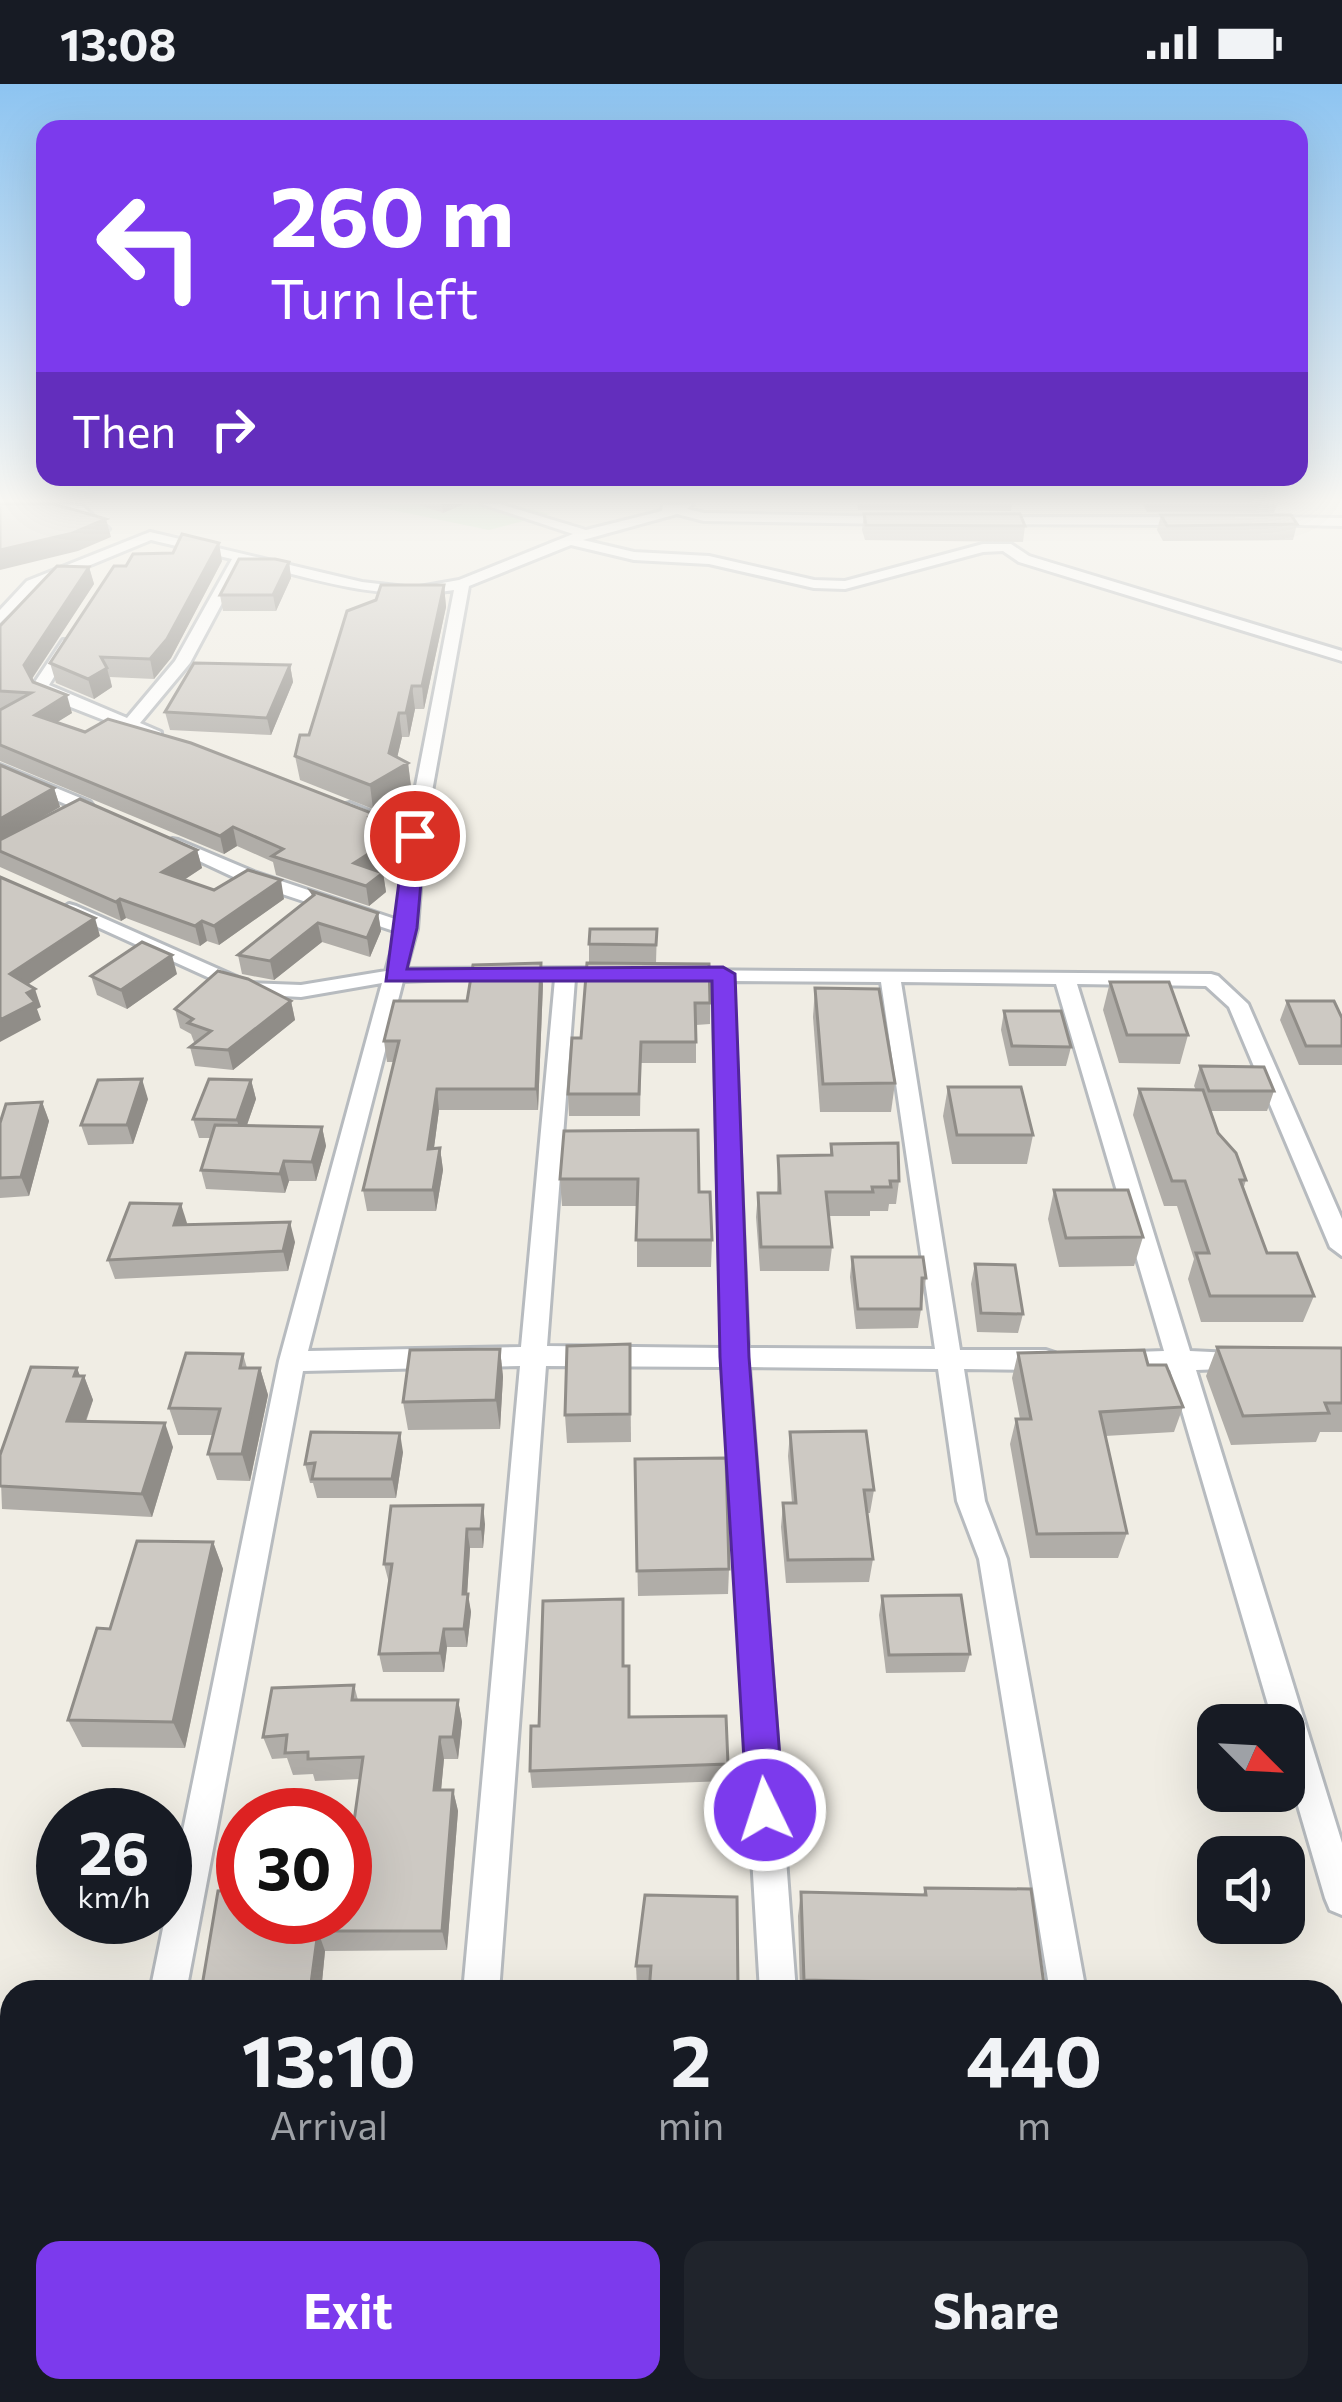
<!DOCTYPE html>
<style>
body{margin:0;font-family:Commissioner,sans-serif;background:#20242c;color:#f1f3f6;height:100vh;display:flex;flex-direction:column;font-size:45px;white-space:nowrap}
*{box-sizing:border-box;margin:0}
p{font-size:39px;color:#9ea1a6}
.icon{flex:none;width:66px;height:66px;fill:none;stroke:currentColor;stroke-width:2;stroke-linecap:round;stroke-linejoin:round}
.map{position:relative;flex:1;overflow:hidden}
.panel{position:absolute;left:0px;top:1896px;width:1344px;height:423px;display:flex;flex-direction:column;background:#171b24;border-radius:36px 36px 0 0;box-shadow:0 12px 48px #0002}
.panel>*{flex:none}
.hud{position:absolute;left:36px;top:36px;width:1272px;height:366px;border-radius:24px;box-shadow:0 12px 48px #0002;background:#7c3aed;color:#fff;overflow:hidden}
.needle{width:78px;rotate:114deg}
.buttons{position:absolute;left:1197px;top:1620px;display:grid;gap:24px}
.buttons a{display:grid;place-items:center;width:108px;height:108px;border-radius:24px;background:#171b24;box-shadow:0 12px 48px #0002;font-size:60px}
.speed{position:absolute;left:36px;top:1704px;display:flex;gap:24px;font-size:60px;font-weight:700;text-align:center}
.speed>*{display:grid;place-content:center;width:156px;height:156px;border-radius:50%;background:#171b24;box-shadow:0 12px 48px #0002;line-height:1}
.speed small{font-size:30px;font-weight:400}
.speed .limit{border:18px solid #d22;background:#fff;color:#111}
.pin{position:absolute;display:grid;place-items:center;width:102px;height:102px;color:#fff;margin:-51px;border:6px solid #fff;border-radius:50%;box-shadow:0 3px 12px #0007}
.me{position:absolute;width:132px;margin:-66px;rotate:356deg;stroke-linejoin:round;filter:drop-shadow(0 0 9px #0008)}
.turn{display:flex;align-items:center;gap:42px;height:252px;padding:0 36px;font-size:54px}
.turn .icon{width:156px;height:156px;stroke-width:2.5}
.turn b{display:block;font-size:84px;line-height:102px}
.then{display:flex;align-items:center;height:114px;padding:0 36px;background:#0003;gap:24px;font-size:45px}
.eta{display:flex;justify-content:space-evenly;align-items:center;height:204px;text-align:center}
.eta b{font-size:72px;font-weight:700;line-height:84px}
.button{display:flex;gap:24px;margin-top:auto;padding:24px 36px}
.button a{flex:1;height:138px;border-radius:24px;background:#7c3aed;color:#fff;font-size:48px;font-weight:700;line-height:138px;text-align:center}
.button a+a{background:#20242c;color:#f1f3f6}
.status{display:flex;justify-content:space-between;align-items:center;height:84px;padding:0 60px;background:#171b24;direction:ltr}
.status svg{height:33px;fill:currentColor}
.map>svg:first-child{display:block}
.green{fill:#c1e9bf}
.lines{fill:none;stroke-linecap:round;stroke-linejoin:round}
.minor-casing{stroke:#b7bbbf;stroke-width:6}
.minor{fill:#fff;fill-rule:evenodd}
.wall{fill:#b0ada8}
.shaded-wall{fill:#908d88}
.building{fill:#cdc9c3;stroke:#908d88;stroke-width:3}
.route{fill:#7c3aed;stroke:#51269a;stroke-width:3}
</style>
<div class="status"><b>13:08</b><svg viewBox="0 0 49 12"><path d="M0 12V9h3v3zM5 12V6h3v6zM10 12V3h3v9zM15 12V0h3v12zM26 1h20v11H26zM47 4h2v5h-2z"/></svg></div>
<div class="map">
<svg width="1342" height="2318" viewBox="0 0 1342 2318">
<rect width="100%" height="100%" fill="#f0ede4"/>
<polygon class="green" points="363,420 509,420 550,430 489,446"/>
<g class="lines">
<defs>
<g id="minor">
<polygon points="47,420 82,422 109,445 97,448 73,428"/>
<path d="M 482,420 L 500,420 L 586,446 L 662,427 L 663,421 L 693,420 L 687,425 L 704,429 L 896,433 L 901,434 L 901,440 L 704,437 L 677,430 L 583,456 L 634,468 L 709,472 L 814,496 L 845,497 L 983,460 L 1011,460 L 1029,472 L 1342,567 L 1342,577 L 1019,478 L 1003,467 L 983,468 L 845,505 L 814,504 L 709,480 L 634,476 L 571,461 L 469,502 L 424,752 L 417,845 L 406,885 L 616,884 L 626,890 L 616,896 L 575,895 L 547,1262 L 722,1264 L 713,896 L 674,894 L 674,886 L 1211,890 L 1218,892 L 1248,920 L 1342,1135 L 1342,1172 L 1330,1163 L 1229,923 L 1206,902 L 1077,900 L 1190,1267 L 1253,1270 L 1257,1277 L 1253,1284 L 1196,1286 L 1342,1759 L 1342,1831 L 1330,1826 L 1325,1814 L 1284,1674 L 1284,1641 L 1274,1641 L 1170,1286 L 1107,1283 L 1103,1276 L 1107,1269 L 1164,1267 L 1056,900 L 901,898 L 960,1266 L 1046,1266 L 1055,1269 L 1059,1276 L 1055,1283 L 1046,1286 L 964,1285 L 985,1417 L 1007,1475 L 1086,1908 L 1050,1908 L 979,1475 L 957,1417 L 938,1285 L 749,1283 L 796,1908 L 760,1908 L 723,1283 L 546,1282 L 499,1908 L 463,1908 L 520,1282 L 303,1287 L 186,1908 L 150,1908 L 279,1277 L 382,899 L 301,913 L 245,910 L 60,826 L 69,820 L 76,822 L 250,899 L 301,901 L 386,887 L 397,848 L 240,796 L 163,760 L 172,755 L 178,756 L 254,788 L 398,836 L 406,755 L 335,723 L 350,719 L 408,743 L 454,506 C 380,518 316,495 244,478 L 190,579 L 140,639 L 161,648 L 161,654 L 155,656 L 40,611 L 33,601 L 63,556 L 73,556 L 75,559 L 49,601 L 127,634 L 175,577 L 232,475 L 151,456 L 37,503 L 0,539 L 0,526 L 27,497 L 150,448 L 362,498 L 414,504 L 459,496 L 573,450 ZM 476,894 L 555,895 L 521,1263 L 308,1267 L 403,897 ZM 733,897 L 881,898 L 935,1265 L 748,1264 Z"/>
<polygon points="990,433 1190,433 1197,437 1190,441 985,440 985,434"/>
<polygon points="1266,433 1342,434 1342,442 1261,440 1261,434"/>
<polygon points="0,681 90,718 93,722 71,736 59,736 59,728 70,722 0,692"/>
<rect x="1332" y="2107" width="10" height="38"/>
</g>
</defs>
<use href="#minor" class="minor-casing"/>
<use href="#minor" class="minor"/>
</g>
<g class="wall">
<polygon points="416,420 464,420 443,429"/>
<polygon points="857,420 1012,420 1011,427 858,426"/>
<polygon points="1143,420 1277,420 1274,429 1147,428"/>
<polygon points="864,430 1025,442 1023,458 865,456 862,446"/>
<polygon points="1161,431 1297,440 1293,456 1163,457 1157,446"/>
<polygon points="222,477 171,574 154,595 110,593 112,603 94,615 56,599 50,579"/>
<polygon points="289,478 291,494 276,527 223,527 220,511"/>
<polygon points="89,483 94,500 32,595 72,629 57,638 375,737 386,746 390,777 375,786 383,789 386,808 369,822 276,791 273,778 237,762 224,770 0,677 0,626 3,625 0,625 0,542"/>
<polygon points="444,501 446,523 424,625 415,625 409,653 402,653 397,673 408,679 411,703 373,725 300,696 295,672 309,651 376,516"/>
<polygon points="290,581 293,598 271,651 170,646 165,628"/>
<polygon points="0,681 54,704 60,723 15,749 197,766 202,784 184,796 214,806 284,815 219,861 207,857 200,862 126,834 121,837 0,783"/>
<polygon points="311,807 378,829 381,847 370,873 322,858 274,896 242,890 238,871 312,813"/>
<polygon points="657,845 656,879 710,919 710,940 696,941 696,979 641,979 640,1032 569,1032 568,1010 581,954 589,879 589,860"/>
<polygon points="177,890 127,925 97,911 91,892"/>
<polygon points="1110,898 1188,951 1180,980 1119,979 1103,926"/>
<polygon points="543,900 538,1026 439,1026 434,1064 440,1064 443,1086 436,1127 367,1127 363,1106 394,978 387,978 384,957 467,917"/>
<polygon points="815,904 895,999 891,1028 820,1028 813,933"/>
<polygon points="291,917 295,936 233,986 195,982 190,963 196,958 194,958 191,950 180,944 175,925"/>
<polygon points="1287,917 1342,934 1342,981 1299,981 1280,936"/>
<polygon points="1004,927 1071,963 1066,982 1009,982 1001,946"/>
<polygon points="1200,982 1274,1007 1267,1027 1210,1027 1218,1049 1246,1096 1243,1106 1267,1169 1314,1212 1303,1238 1201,1238 1188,1195 1194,1175 1177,1122 1164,1122 1133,1031 1139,1005 1196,1006 1194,1002"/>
<polygon points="251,996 256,1015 247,1041 322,1043 326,1062 316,1097 289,1097 285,1109 206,1105 201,1086 211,1054 199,1054 193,1035"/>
<polygon points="948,1003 1033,1051 1027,1080 952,1080 943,1032"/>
<polygon points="148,1015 133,1060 88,1061 81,1041"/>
<polygon points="42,1018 49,1037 29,1112 0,1114 0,1039"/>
<polygon points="564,1047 699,1108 712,1156 711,1183 637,1183 637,1122 562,1122 560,1095"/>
<polygon points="831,1060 899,1097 896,1120 889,1120 888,1127 870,1127 870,1132 829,1132 832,1163 829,1187 760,1187 756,1133 758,1109 777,1109 778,1072 830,1071"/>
<polygon points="1054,1106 1143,1153 1134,1182 1059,1183 1048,1135"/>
<polygon points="187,1140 295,1158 288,1187 115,1195 108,1176"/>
<polygon points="852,1173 926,1194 918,1244 856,1245 850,1193"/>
<polygon points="975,1180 1023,1230 1018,1249 977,1248 971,1200"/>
<polygon points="630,1260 631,1358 567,1359 565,1331"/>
<polygon points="1217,1263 1342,1264 1342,1348 1320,1348 1316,1358 1231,1361 1206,1292"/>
<polygon points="500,1265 503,1293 500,1345 408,1346 403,1318"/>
<polygon points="1018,1269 1148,1281 1183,1323 1174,1348 1105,1352 1127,1449 1118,1474 1030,1474 1010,1360 1016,1335 1020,1335 1012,1294"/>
<polygon points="243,1270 247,1284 260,1284 268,1311 250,1397 217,1396 208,1370 213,1351 178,1351 169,1324"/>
<polygon points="80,1292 84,1292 93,1316 86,1338 173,1363 152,1433 2,1425 0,1371"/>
<polygon points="790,1348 874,1406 870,1429 867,1429 873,1475 869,1498 786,1499 781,1443 783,1419 792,1419 788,1372"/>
<polygon points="403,1368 396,1414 317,1414 313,1399 310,1399 305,1380"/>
<polygon points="635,1375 729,1485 728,1510 638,1512"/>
<polygon points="391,1422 485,1440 483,1464 470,1464 467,1510 471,1528 467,1563 447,1563 444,1588 383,1588 379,1570 389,1499 384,1480"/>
<polygon points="213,1458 223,1485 185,1664 82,1663 68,1636 110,1545"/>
<polygon points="882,1512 970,1570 965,1588 886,1589 879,1531"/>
<polygon points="624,1582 630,1633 728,1680 727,1697 532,1704 530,1687 539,1642"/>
<polygon points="354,1601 358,1616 458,1616 462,1638 458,1675 444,1675 441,1706 453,1706 458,1727 447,1866 325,1867 321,1908 201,1908 345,1833 360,1695 315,1697 313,1690 293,1691 287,1674 272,1675 263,1653"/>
<polygon points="925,1804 1044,1901 1041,1908 800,1908 798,1832 801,1808 923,1811"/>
<polygon points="645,1811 738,1908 637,1903 636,1882"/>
</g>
<g class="shaded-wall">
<polygon points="442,420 464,420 443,429"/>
<polygon points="106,435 111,453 78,467 0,486 0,466"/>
<polygon points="219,459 222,477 171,574 154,595 150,575"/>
<polygon points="289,478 291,494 276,527 273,511"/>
<polygon points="89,483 94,500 29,599 24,581"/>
<polygon points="444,501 446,523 424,625 422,602"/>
<polygon points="290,581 293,598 271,651 267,634"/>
<polygon points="107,584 112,603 94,615 88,595"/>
<polygon points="412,602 415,625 409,653 406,629"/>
<polygon points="67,611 72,629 40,649 35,631"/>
<polygon points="399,629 402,653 394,687 408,679 411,703 373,725 370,701 389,669"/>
<polygon points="54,704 60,723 0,757 0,735"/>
<polygon points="233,743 237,762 224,770 220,752"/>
<polygon points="386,746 390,777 357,798 354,779 374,753"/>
<polygon points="197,766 202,784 167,807 162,788"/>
<polygon points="383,789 386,808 369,822 366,802"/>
<polygon points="281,796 284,815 219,861 214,842"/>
<polygon points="120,815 126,834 121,837 116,818"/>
<polygon points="378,829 381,847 370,873 367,854"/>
<polygon points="95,834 100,852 17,908 10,890"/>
<polygon points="202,837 207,857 200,862 195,842"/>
<polygon points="318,839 322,858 274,896 270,877"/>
<polygon points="172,871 177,890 127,925 121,906"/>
<polygon points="541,879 543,900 538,1026 536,1005"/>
<polygon points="35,905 41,923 37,925 41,936 0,958 0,936 27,909"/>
<polygon points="291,917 295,936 233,986 228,966"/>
<polygon points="142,995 148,1015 133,1060 127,1041"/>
<polygon points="251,996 256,1015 242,1055 237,1036"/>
<polygon points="437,1005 439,1026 431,1086 428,1065"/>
<polygon points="42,1018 49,1037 29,1112 21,1093"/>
<polygon points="322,1043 326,1062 316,1097 312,1078"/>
<polygon points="440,1064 443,1086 436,1127 433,1106"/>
<polygon points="284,1077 289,1097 285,1109 280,1090"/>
<polygon points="181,1120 187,1139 180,1160 174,1141"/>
<polygon points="290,1138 295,1158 288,1187 283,1167"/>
<polygon points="500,1265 503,1293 500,1345 496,1316"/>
<polygon points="77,1284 82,1297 84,1292 93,1316 77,1361 67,1337"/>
<polygon points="260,1284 268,1311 250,1397 242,1370"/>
<polygon points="165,1339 173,1363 152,1433 142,1410"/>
<polygon points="400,1349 403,1368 396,1414 392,1395"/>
<polygon points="483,1421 485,1440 483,1464 481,1445"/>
<polygon points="467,1445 470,1464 466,1528 463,1510"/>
<polygon points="213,1458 223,1485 185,1664 173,1638"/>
<polygon points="468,1510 471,1528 467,1563 464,1545"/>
<polygon points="444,1545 447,1563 444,1588 440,1569"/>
<polygon points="458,1616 462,1638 458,1675 453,1653"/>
<polygon points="440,1653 444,1675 439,1728 434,1706"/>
<polygon points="453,1706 458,1727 447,1866 442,1847"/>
<polygon points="144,1716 152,1731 143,1731"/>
<polygon points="318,1847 325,1867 321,1908 311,1908"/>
</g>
<g class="building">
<polygon points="0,420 54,420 106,435 73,449 0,466"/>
<polygon points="864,430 1020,430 1025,442 866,441"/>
<polygon points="1161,431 1291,431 1297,440 1167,442"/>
<polygon points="182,450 219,459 167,555 150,575 101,573 107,584 88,595 50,579 114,482 126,482 133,470 173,469"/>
<polygon points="239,475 275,475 289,478 273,511 220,511"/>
<polygon points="57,482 89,483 24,581 33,598 67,611 35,631 85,648 108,635 191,659 374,730 369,733 386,746 374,753 387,758 354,779 383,789 366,802 272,772 283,765 233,743 220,752 0,661 0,626 31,609 0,607 0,542"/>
<polygon points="381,501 444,501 422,602 412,602 406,629 399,629 389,669 408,679 370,701 295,672 300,651 309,651 347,527 376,516"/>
<polygon points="194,579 290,581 267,634 165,628"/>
<polygon points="0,681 54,704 0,735"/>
<polygon points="80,715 197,766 162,788 214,806 248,786 281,796 214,842 202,837 195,842 120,815 116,818 0,767 0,756"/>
<polygon points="0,793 95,834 10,890 35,905 27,909 35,918 0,936"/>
<polygon points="311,807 378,829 367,854 318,839 270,877 238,871 314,811"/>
<polygon points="590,845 657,845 656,861 589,860"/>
<polygon points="142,858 172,871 121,906 91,892"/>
<polygon points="541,879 536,1005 437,1005 428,1065 440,1064 433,1106 363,1106 399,957 384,957 394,917 467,917 473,881"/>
<polygon points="587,879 709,880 710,919 695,919 696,958 641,958 639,1010 568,1010 572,954 581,954"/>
<polygon points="218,887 248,895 291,917 228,966 190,963 211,947 188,939 193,935 175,925"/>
<polygon points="1110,898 1169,898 1188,951 1127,951"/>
<polygon points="815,904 879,905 895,999 823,1000"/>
<polygon points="1287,917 1334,917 1342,934 1342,962 1306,962"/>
<polygon points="1004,927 1061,927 1071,963 1012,962"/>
<polygon points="1200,982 1264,983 1274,1007 1209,1007"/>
<polygon points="142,995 127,1041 81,1041 98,996"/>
<polygon points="209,995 251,996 237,1036 193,1035"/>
<polygon points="948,1003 1021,1003 1033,1051 957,1051"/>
<polygon points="1139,1005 1203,1006 1218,1049 1236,1069 1246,1096 1240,1096 1267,1169 1297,1169 1314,1212 1210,1212 1196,1169 1209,1169 1185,1097 1172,1097"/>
<polygon points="42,1018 21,1093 0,1094 0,1039 6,1020"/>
<polygon points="215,1041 322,1043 312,1078 284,1077 280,1090 201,1086"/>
<polygon points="698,1046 699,1108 710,1108 712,1156 636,1156 638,1095 560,1095 564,1047"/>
<polygon points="898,1059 899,1097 890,1097 891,1103 872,1103 873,1108 826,1108 832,1163 761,1163 758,1109 780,1109 778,1072 832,1071 831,1060"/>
<polygon points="1054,1106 1128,1106 1143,1153 1066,1154"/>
<polygon points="130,1119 181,1120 174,1141 290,1138 283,1167 108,1176"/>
<polygon points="852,1173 923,1173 926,1194 922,1194 921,1225 858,1225"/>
<polygon points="975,1180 1015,1181 1023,1230 981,1229"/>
<polygon points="630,1260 630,1330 565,1331 567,1262"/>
<polygon points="1217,1263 1342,1264 1342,1319 1325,1319 1329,1329 1243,1332"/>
<polygon points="500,1265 496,1316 403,1318 410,1266"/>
<polygon points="1144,1266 1148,1281 1166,1281 1183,1323 1100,1328 1127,1449 1037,1450 1016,1335 1031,1335 1018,1269"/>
<polygon points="186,1269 243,1270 240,1284 260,1284 242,1370 208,1370 220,1325 169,1324"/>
<polygon points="31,1283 77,1284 74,1292 84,1292 67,1337 165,1339 142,1410 0,1402 0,1371"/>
<polygon points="866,1347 874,1406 864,1406 873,1475 788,1476 783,1419 796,1419 790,1348"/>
<polygon points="311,1348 400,1349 392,1395 312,1395 315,1379 305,1380"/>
<polygon points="726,1374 729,1485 637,1487 635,1375"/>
<polygon points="483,1421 481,1445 467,1445 463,1510 468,1510 464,1545 444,1545 440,1569 379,1570 392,1480 384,1480 391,1422"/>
<polygon points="137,1457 213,1458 173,1638 68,1636 97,1544 110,1545"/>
<polygon points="961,1511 970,1570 889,1571 882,1512"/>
<polygon points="623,1515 623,1582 629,1582 629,1633 726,1632 728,1680 530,1687 531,1642 539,1642 543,1517"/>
<polygon points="354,1601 352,1616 458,1616 453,1653 440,1653 434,1706 453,1706 442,1847 318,1847 310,1907 201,1908 218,1807 243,1806 243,1833 345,1833 345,1802 363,1673 308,1675 308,1668 285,1669 287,1651 263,1653 272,1604"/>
<polygon points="144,1716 143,1731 80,1731 81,1724"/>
<polygon points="925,1804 1031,1805 1044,1901 1033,1901 1034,1908 895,1908 894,1898 804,1896 801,1808 926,1811"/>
<polygon points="645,1811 737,1813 738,1908 649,1908 651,1882 636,1882"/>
</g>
<linearGradient id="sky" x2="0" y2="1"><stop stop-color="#8dc4f1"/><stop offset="0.56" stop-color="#f8f7f3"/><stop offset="1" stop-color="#f8f7f3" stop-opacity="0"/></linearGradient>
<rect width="1342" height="744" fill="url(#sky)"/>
<polygon class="route" points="415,745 425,752 417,844 407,885 723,883 735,890 749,1273 784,1726 778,1739 765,1744 752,1739 747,1726 720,1273 712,897 386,897 405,752"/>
</svg>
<div class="buttons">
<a><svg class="needle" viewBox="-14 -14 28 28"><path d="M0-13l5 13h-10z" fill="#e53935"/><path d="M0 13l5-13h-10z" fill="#9ea1a6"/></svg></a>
<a><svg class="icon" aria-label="sound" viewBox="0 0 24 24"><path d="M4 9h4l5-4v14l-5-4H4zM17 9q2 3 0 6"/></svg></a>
</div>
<div class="speed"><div>26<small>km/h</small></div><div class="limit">30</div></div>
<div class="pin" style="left:415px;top:752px;background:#d93025"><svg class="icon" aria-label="arrive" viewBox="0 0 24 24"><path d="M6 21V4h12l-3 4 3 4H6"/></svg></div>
<svg class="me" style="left:765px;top:1726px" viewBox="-20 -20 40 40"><circle r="17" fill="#7c3aed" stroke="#fff" stroke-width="3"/><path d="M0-11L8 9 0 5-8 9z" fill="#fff"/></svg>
<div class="hud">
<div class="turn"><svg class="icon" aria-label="left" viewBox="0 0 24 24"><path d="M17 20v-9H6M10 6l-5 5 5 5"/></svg><div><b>260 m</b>Turn left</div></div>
<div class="then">Then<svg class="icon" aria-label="right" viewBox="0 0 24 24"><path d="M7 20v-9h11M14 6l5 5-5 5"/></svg></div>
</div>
<section class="panel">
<div class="eta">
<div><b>13:10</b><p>Arrival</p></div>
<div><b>2</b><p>min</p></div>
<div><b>440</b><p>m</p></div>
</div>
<div class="button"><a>Exit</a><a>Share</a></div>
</section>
</div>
